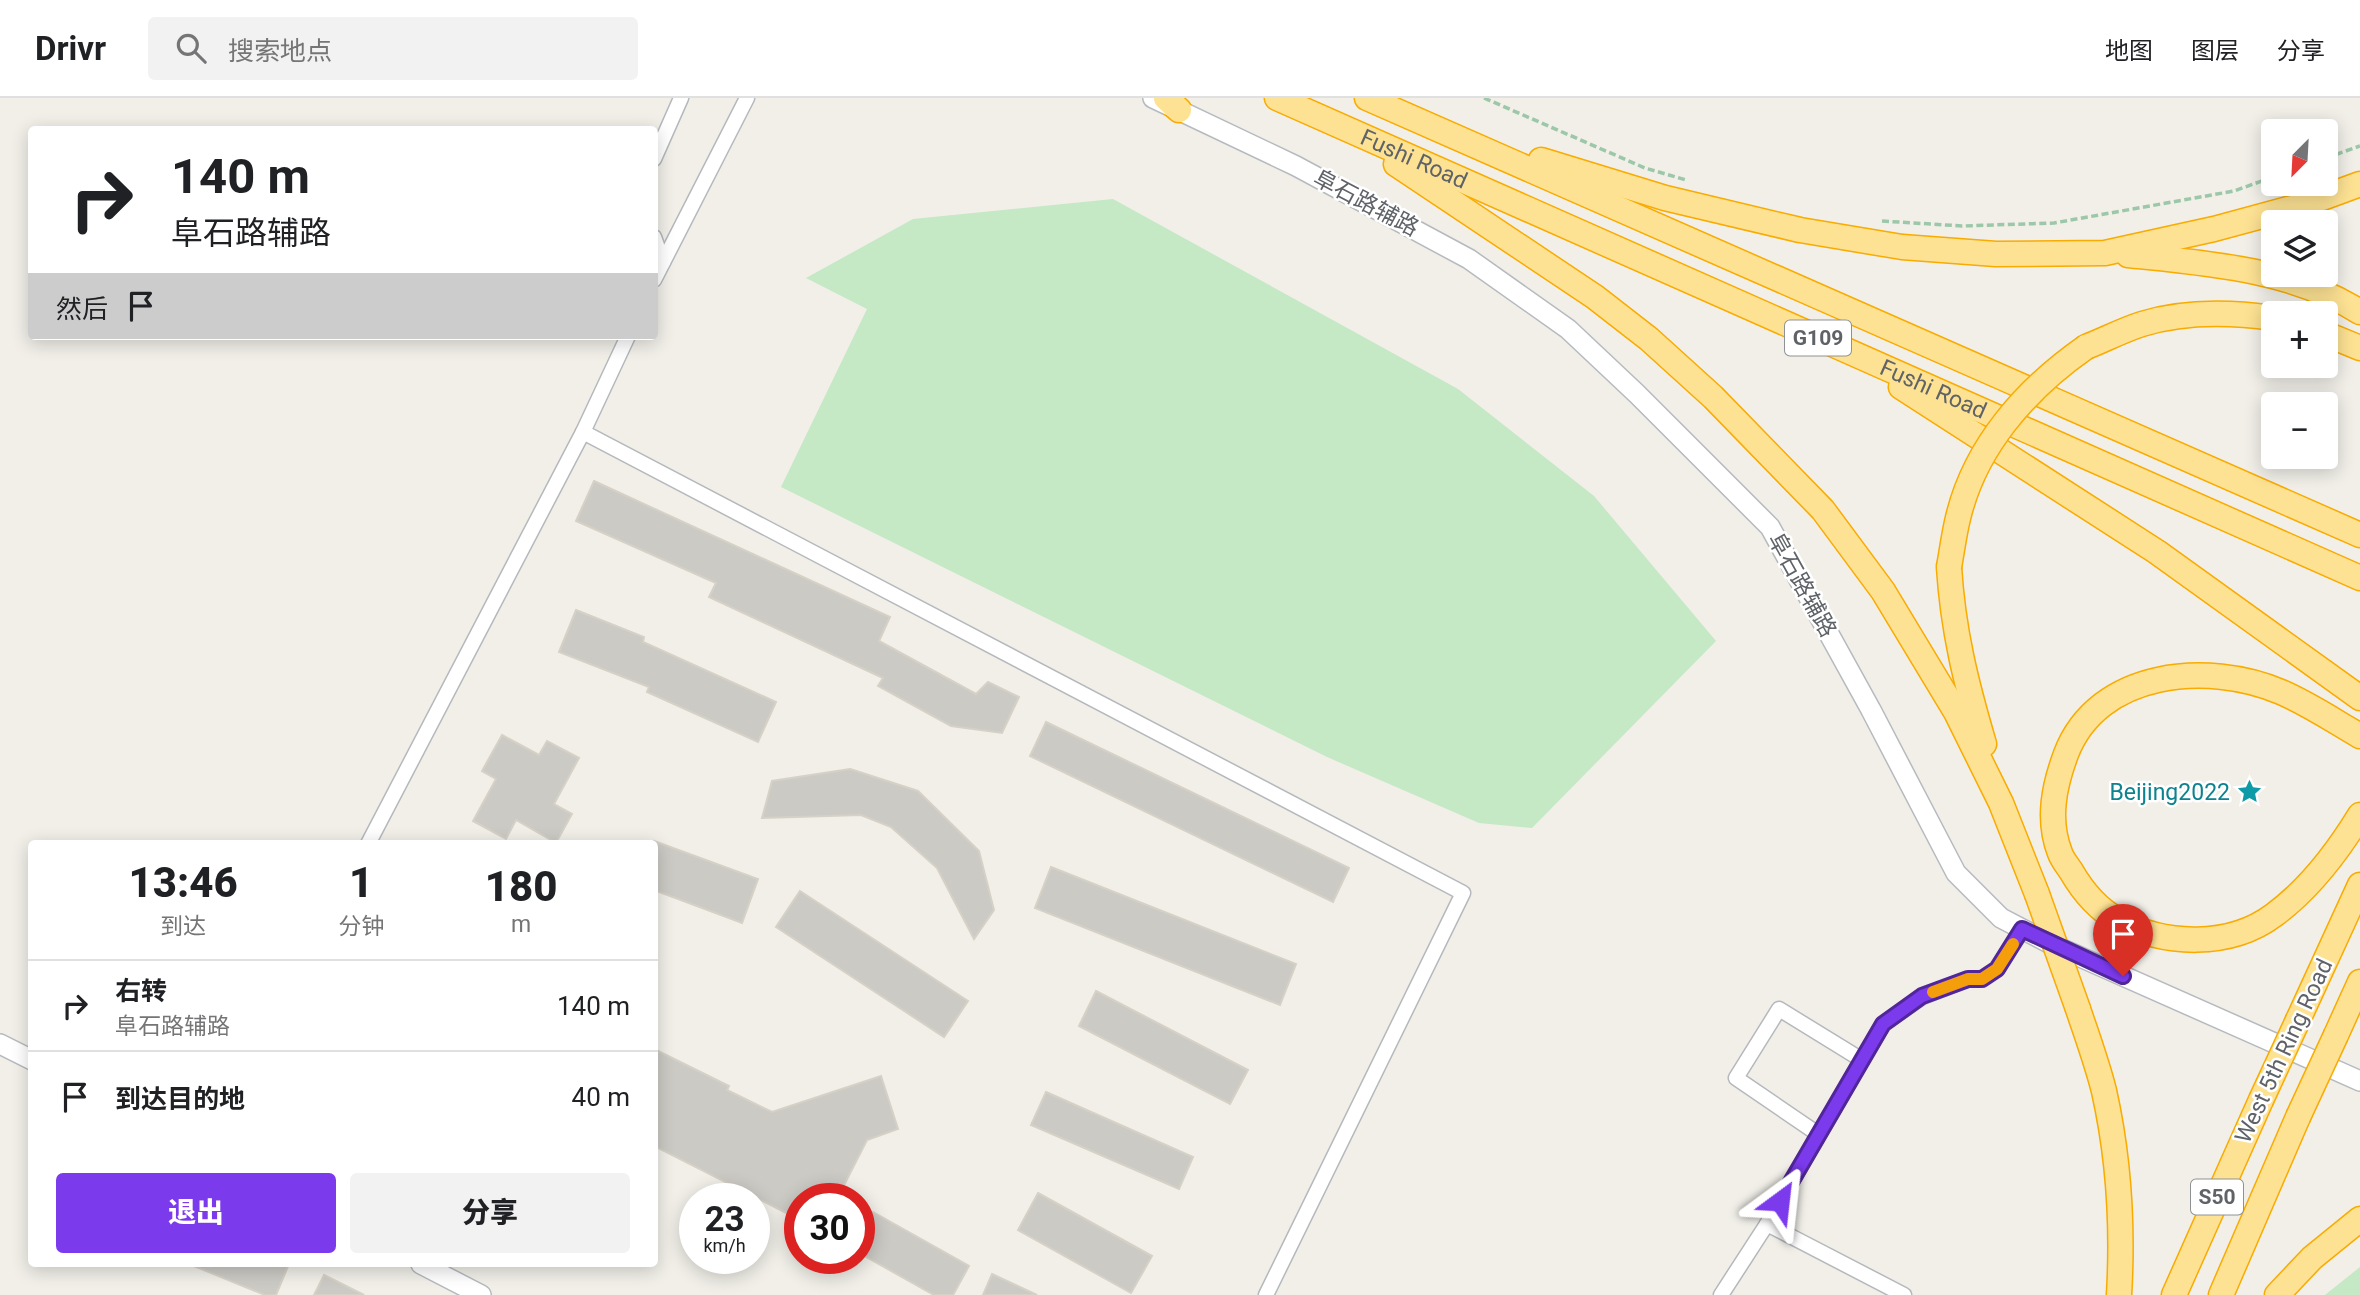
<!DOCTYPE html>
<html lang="zh">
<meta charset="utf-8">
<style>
body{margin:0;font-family:Roboto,"Noto Sans SC",sans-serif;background:#f2f2f2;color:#202124;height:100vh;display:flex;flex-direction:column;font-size:26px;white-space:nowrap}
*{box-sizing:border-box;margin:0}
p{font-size:23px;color:#757577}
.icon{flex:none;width:38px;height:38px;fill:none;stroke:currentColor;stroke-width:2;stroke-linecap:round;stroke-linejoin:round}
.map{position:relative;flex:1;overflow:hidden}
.details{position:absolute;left:28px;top:742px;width:630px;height:427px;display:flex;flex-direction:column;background:#fff;border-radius:7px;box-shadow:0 4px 18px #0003}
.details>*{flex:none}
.guide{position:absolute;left:28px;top:28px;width:630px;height:214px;border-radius:7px;box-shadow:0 4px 18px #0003;background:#fff;color:#202124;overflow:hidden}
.needle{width:46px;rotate:204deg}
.tools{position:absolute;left:2261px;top:21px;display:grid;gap:14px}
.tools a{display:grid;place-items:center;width:77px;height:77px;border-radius:7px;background:#fff;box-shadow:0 4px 18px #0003;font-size:35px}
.speed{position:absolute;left:679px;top:1085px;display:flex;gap:14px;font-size:35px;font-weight:700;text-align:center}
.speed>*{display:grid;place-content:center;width:91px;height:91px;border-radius:50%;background:#fff;box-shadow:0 4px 18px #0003;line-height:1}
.speed small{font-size:18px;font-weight:400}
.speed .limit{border:10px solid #d22;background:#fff;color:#111}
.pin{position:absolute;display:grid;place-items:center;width:60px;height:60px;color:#fff;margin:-72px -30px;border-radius:50% 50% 50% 0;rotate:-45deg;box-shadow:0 0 7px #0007}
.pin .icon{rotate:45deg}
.me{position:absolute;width:77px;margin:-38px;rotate:30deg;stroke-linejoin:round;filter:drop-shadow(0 0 5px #0008)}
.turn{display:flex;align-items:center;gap:24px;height:147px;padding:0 28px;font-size:32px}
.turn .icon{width:91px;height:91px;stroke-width:2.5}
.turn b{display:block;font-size:49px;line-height:60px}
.then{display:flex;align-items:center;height:66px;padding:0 28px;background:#0003;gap:14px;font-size:26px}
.eta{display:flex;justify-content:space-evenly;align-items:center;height:119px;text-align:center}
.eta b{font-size:42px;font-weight:800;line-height:49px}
.action{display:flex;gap:14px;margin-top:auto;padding:14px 28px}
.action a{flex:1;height:80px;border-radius:7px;background:#7c3aed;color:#fff;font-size:28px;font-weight:800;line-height:80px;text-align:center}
.action a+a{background:#f2f2f2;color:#202124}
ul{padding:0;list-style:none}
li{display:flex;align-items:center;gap:21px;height:91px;padding:0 28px;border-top:2px solid #e0e0e0}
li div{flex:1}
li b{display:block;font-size:26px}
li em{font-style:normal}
header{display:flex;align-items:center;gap:42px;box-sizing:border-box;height:98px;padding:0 35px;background:#fff;border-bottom:2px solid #e0e0e0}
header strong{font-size:33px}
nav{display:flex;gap:38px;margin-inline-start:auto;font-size:24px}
.search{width:490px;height:63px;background:#f2f2f2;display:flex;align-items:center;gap:18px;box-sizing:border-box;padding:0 24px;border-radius:7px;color:#757577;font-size:26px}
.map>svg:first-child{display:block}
.green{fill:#c5e8c5}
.building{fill:#cccac5;stroke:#d6d1c6;stroke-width:2}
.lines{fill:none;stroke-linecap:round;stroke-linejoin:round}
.street-casing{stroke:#b5b8bc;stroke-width:17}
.secondary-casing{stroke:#b6babf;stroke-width:22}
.highway-casing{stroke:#f9ab00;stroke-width:27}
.path{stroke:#9cc7a9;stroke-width:3.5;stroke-dasharray:7 3.5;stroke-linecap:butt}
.street{stroke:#fff;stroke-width:14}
.secondary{stroke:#fff;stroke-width:19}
.highway{stroke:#fde293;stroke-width:24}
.highway-bridge-casing{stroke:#f9ab00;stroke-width:27;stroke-linecap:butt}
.highway-bridge{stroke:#fde293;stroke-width:24}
.route-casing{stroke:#51269a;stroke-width:18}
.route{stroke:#7c3aed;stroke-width:12}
.slow{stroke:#f59e0b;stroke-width:12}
.labels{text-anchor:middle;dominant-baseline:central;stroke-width:5;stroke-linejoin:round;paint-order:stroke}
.shield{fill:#fff;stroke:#8f9295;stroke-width:2}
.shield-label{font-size:21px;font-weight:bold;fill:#5f6368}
.street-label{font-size:23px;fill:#5f6368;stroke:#fff}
.culture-label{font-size:23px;fill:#0d838f;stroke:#fff;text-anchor:end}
</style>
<header>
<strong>Drivr</strong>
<div class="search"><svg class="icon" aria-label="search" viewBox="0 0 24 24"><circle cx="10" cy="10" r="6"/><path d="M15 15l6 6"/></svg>搜索地点</div>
<nav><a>地图</a><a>图层</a><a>分享</a></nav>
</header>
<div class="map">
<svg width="2360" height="1197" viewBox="0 0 2360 1197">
<rect width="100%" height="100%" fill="#f1efe8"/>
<g class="green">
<polygon points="1113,101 1458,291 1594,398 1716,543 1532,730 1479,725 1327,659 781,389 867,211 806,180 913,121"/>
<polygon points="2360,1169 2360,1197 2325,1197"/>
</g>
<g class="building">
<polygon points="594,383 890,519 879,543 976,596 988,584 1019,599 1002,635 951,628 878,588 883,580 709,499 716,485 576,423"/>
<polygon points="576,512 644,539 643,544 776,604 758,644 647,594 649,589 559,554"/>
<polygon points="1046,624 1349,770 1333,804 1030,658"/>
<polygon points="502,637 539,657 547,643 579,660 554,706 572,716 556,745 516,722 506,741 473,723 496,681 482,673"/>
<polygon points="850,671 918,693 979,753 994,812 974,841 937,770 891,729 861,717 762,720 772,683"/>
<polygon points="654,743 758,781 742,825 654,792"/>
<polygon points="1051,769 1296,866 1280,907 1035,810"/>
<polygon points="800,793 968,903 944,939 776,829"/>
<polygon points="1096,893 1248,972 1230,1006 1079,928"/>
<polygon points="654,951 729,988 727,992 772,1014 881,978 898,1031 867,1042 837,1101 800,1101 800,1122 654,1048"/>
<polygon points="1046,994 1193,1059 1179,1091 1031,1027"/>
<polygon points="1038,1095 1152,1158 1131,1195 1018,1132"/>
<polygon points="873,1114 969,1168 953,1197 934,1197 859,1155 859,1138"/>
<polygon points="189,1166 289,1166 276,1197 265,1197"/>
<polygon points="992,1176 1037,1197 983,1197"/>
<polygon points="324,1177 364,1197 314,1197"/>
</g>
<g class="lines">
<defs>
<g id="street">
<polyline points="654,61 681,0"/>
<polyline points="654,139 663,164"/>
<polyline points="654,182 747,0"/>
<polyline points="583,334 1463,795 1266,1197"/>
<polyline points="368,746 583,334 628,238"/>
<polyline points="1818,1036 1736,980 1779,911 1862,962"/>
<polyline points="1721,1197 1767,1126"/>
<polyline points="1904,1197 1767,1126 1883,926 1922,899 1968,881 1982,881 1997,871 2022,831"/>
</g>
<g id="secondary">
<polyline points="1153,0 1296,68 1469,161 1568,231 1637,296 1770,429 1871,612 1956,775 2001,820 2051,846 2360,983"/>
<polyline points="0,946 32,962"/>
<polyline points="421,1166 481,1197"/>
</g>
<g id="highway">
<polyline points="1166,0 1179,12"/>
<path id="s1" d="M 1277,0 L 2360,480"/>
<polyline points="1367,0 2360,437"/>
<polyline points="1541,62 1665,100 1800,132 1902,149 1996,156 2105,155 2214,131 2303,107 2360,86"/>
<polyline points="1396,66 1595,199 1649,241 1713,299 1823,412 1883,493 1956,614 2001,705 2037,796"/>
<path d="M 2128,157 C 2206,165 2292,171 2360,214"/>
<polyline points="2326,236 2360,250"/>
<path d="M 2086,249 C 2104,242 2123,232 2142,226 C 2184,213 2230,214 2273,220"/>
<polyline points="1901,289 2157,454 2360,600"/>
<path d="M 1949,469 C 1953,533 1966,585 1984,646"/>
<path d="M 2360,638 C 2334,623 2309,606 2281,594 C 2208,563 2098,572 2066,656 C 2054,688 2047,722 2060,755 C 2062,761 2067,767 2071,773 C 2082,792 2097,811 2118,822 C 2164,848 2230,850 2274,817 C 2308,792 2338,753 2360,717"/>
<path d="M 2078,911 C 2087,938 2097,965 2104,993 C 2119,1060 2123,1129 2119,1197"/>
<polyline points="2298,922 2360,787"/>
<polyline points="2336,937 2360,884"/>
<polyline points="2174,1197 2261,1002"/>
<polyline points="2221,1197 2298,1019"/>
<polyline points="2277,1197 2312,1160 2360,1121"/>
</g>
</defs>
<use href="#street" class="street-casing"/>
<use href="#secondary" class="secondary-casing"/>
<use href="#highway" class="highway-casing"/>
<g class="path">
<polyline points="1484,0 1645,70 1686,82"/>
<polyline points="2326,60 2360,48"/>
<polyline points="1882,123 1962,128 2054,125 2234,93 2273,79"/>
</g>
<use href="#street" class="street"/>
<use href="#secondary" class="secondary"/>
<use href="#highway" class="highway"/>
<defs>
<g id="highway-bridge">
<path d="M 1949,469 C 1952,453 1954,436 1958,420 C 1975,348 2026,291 2086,249"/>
<polyline points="2037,796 2078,911"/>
<polyline points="2261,1002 2298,922"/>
<polyline points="2298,1019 2336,937"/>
</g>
</defs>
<use href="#highway-bridge" class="highway-bridge-casing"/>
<use href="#highway-bridge" class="highway-bridge"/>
</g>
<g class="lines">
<defs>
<polyline id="route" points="1780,1103 1883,926 1922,898 1968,881 1982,881 1997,871 2022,831 2123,878"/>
</defs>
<use href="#route" class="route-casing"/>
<use href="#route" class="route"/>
<polyline class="slow" points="1933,894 1968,881 1982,881 1997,871 2013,846"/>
</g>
<defs>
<symbol id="sight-bare" viewBox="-9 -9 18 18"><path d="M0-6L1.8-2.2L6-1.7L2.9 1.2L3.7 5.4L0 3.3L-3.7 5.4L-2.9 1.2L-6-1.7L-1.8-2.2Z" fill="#0f9aa8" stroke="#fff" stroke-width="2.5" paint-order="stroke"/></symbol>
</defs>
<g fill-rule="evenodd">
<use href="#sight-bare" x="2232" y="676" width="35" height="35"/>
</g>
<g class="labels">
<g class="shield">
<rect x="1785" y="222.5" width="66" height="35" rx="5"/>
<rect x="2191" y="1081.5" width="52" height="35" rx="5"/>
</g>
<g class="shield-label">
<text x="1818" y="240">G109</text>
<text x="2217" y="1099">S50</text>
</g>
<g class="street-label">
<text stroke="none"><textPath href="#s1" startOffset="150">Fushi Road</textPath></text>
<text transform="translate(1366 105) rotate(28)">阜石路辅路</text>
<text stroke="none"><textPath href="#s1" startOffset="718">Fushi Road</textPath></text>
<text transform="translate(1802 487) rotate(61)">阜石路辅路</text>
<text transform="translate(2284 953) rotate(-65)">West 5th Ring Road</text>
</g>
<g class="culture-label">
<text x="2230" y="694">Beijing2022</text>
</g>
</g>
</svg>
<div class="tools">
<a><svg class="needle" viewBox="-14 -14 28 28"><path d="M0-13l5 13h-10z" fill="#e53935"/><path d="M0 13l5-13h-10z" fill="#757577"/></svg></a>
<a><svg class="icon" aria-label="layers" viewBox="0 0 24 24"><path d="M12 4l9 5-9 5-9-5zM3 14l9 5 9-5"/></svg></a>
<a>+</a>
<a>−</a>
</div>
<div class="speed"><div>23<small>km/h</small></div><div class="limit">30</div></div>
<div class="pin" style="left:2123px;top:878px;background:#d93025"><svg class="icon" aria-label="arrive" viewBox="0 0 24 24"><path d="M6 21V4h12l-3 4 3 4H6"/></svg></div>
<svg class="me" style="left:1780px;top:1103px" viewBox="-20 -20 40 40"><path d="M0-17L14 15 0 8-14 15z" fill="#7c3aed" stroke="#fff" stroke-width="4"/></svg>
<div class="guide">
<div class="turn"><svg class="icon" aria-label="right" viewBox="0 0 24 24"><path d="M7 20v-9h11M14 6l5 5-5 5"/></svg><div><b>140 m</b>阜石路辅路</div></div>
<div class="then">然后<svg class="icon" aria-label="arrive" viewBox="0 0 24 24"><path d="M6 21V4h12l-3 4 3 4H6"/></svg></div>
</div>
<section class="details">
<div class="eta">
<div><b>13:46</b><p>到达</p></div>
<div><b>1</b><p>分钟</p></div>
<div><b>180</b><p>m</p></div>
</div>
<ul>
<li><svg class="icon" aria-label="right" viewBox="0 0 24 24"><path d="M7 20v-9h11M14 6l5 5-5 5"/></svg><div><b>右转</b><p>阜石路辅路</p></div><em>140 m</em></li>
<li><svg class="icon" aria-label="arrive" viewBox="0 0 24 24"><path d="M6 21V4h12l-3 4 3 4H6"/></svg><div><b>到达目的地</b></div><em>40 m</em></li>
</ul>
<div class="action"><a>退出</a><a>分享</a></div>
</section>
</div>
